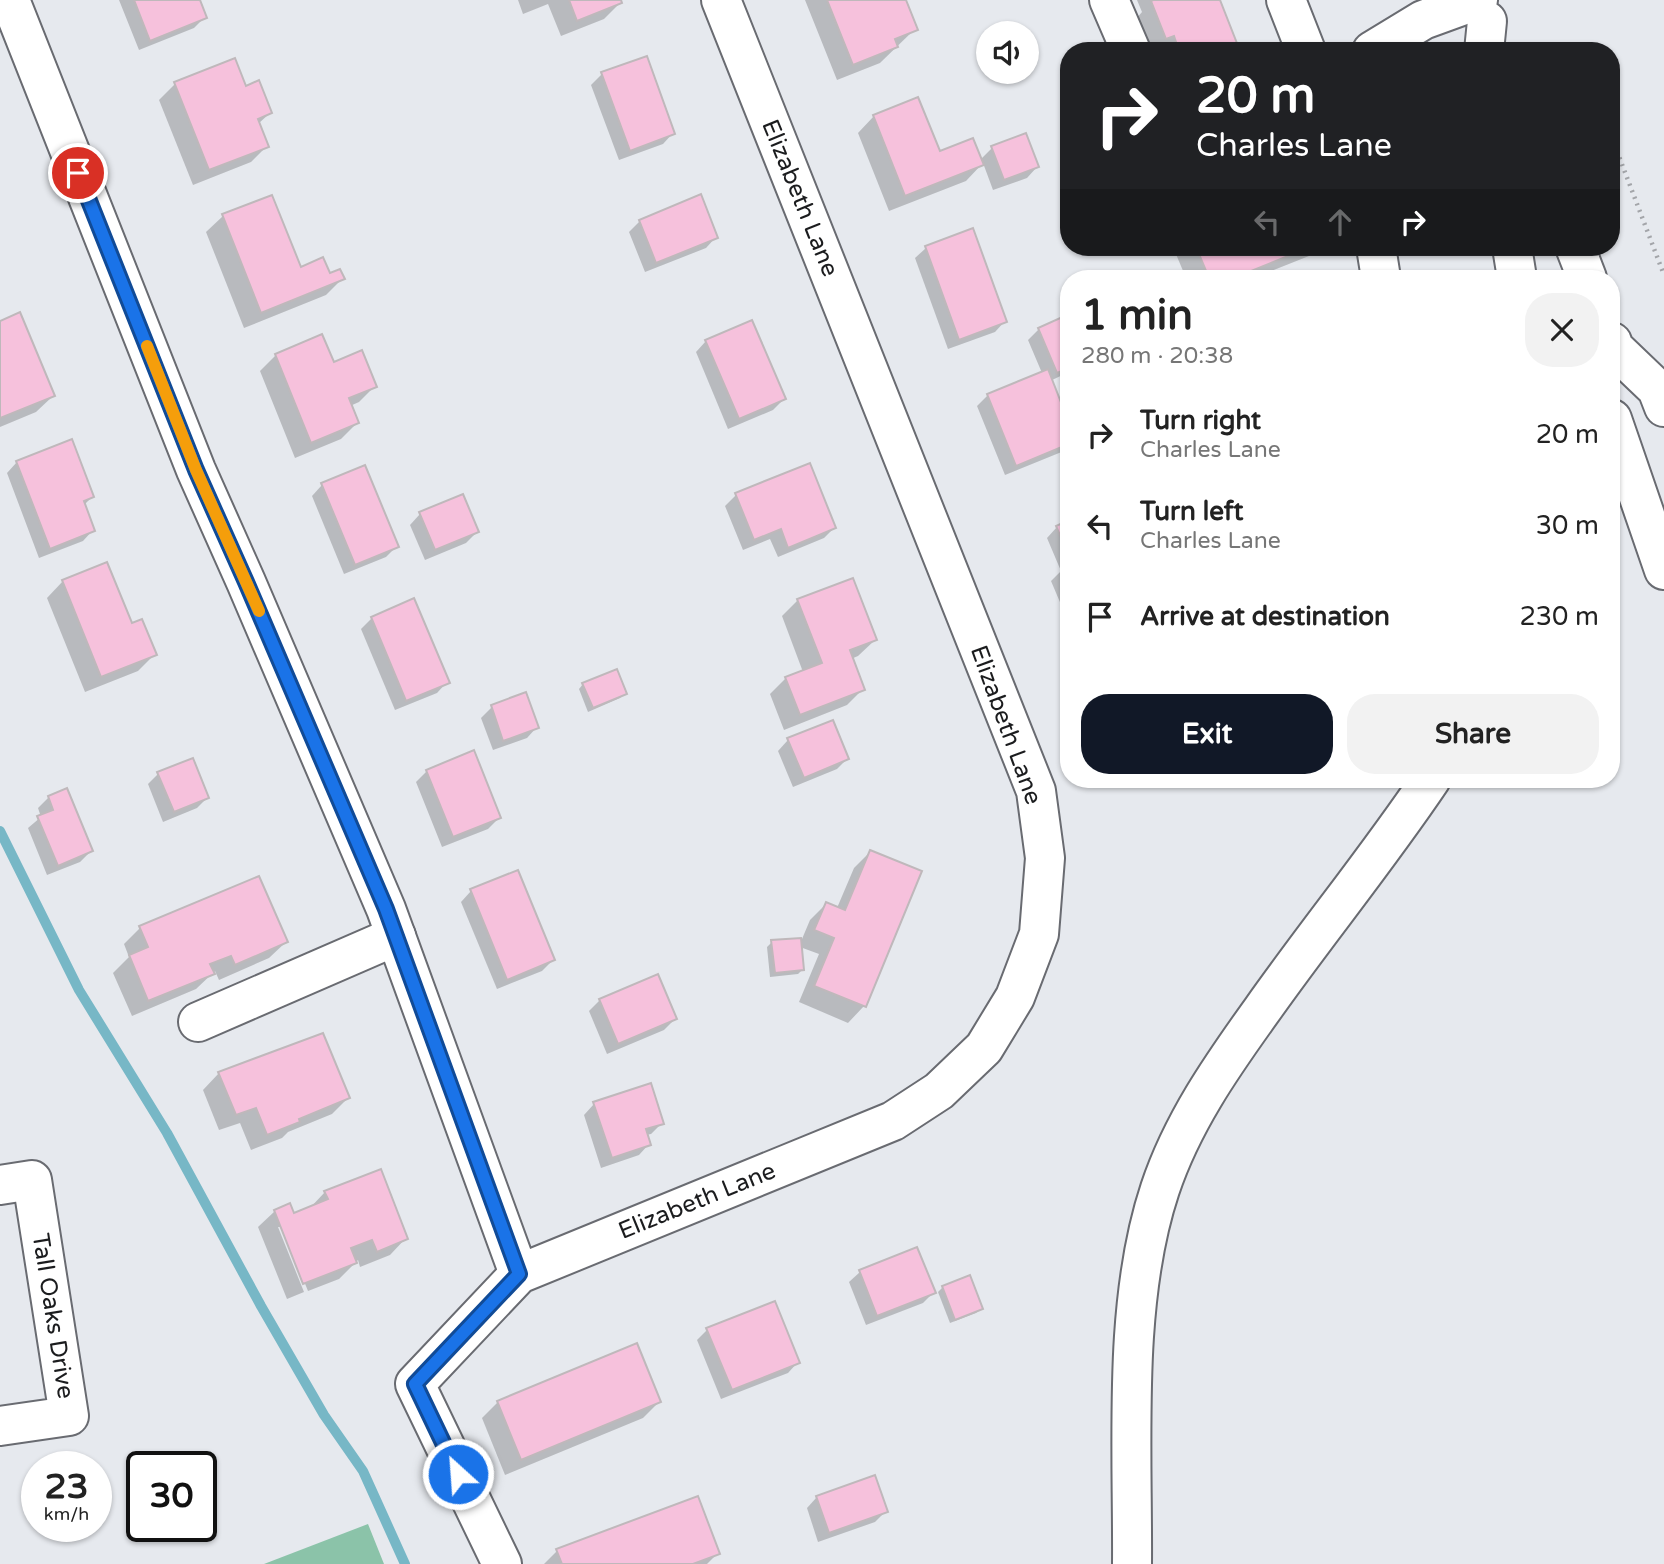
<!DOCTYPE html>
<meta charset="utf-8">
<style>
body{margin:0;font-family:"Varela Round",sans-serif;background:#f2f2f2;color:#222;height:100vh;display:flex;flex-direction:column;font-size:26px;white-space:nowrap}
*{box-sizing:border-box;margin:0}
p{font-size:23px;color:#767676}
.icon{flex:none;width:38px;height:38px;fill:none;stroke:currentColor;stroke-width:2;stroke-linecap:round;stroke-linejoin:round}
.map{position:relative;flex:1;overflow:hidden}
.details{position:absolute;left:1060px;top:270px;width:560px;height:518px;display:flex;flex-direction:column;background:#fff;border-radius:28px;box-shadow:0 2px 5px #0004}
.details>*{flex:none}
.guide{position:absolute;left:1060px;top:42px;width:560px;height:214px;border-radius:28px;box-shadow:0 2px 5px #0004;background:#202124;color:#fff;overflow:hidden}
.fabs{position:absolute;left:976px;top:21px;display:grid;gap:14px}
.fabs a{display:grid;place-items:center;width:63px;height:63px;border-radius:50%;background:#fff;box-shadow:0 2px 5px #0004;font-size:35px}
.speed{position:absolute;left:21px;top:1451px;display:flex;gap:14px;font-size:35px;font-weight:700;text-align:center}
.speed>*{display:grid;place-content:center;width:91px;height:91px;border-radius:50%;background:#fff;box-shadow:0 2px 5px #0004;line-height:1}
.speed small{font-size:18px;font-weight:400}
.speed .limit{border:4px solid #111;border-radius:10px;background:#fff;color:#111}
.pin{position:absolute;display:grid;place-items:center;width:60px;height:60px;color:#fff;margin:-30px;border:4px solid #fff;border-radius:50%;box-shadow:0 2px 7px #0007}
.me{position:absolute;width:77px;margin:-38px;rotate:334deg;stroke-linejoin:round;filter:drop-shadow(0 0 5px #0008)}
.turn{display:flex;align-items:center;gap:24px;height:147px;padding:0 21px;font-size:32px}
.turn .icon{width:91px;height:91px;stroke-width:2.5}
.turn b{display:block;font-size:49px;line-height:60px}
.lanes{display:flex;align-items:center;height:66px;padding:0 21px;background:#0003;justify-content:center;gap:35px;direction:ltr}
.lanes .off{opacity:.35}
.round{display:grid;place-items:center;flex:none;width:74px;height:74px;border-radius:28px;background:#f2f2f2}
.headline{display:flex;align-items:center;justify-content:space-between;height:119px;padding:0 21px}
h1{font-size:42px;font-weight:800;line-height:52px}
.button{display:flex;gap:14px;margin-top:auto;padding:14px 21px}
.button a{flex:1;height:80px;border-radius:28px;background:#111827;color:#fff;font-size:28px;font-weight:800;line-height:80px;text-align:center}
.button a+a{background:#f2f2f2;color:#222}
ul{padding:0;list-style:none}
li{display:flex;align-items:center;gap:21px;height:91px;padding:0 21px}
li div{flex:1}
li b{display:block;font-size:26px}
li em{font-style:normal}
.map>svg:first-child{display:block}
.forest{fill:#8bc3a9}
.shadow{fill:#0003}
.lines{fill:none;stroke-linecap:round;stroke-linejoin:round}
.stream{stroke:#77b7c6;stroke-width:10}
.building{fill:#f6c1dc;stroke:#bfb8bb;stroke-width:2}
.minor-casing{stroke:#696b71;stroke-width:42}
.major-casing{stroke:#696b71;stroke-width:42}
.highway-casing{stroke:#696b71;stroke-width:42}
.path{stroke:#a3a5a9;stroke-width:4.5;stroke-dasharray:2 5;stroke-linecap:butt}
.minor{stroke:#fff;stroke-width:38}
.major{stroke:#fff;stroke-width:38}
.highway{stroke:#fff;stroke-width:38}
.route-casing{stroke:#114b97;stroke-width:18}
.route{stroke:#1a73e8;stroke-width:12}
.slow{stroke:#f59e0b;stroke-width:12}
.labels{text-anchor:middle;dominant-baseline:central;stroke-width:6;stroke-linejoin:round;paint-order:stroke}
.street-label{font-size:24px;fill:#1b1c1e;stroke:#fff}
</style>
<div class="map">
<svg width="1664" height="1564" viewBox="0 0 1664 1564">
<rect width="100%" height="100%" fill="#e6e9ee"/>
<polygon class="forest" points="368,1524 384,1564 264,1564"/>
<g class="shadow">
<polygon points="119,0 198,0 205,17 194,28 139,50"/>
<polygon points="518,0 619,0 620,3 604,19 561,36 548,4 523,14"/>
<polygon points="805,0 904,0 915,29 880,63 837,80"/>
<polygon points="1137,0 1218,0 1238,51 1148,51 1136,19 1142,12"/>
<polygon points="602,74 673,133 663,144 619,160 591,85"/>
<polygon points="175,84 245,88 270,113 258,124 267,146 251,162 193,185 159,100"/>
<polygon points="874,116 939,153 980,160 992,148 1037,167 1027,178 993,190 983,163 966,181 889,211 858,133"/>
<polygon points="271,197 300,269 342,279 326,295 244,328 206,232 223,216"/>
<polygon points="640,221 716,237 706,248 645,272 629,232"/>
<polygon points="1173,247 1318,247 1309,256 1254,278 1186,278"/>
<polygon points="926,248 1005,321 995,332 948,349 915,258"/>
<polygon points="1069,316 1069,372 1050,381 1069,427 1069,446 1064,451 1005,475 977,406 988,395 1042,373 1028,340 1039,329"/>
<polygon points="0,323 53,396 36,412 0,427"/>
<polygon points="706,341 784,399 773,410 728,429 696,352"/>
<polygon points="276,355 333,364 375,386 359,402 350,406 357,423 341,439 295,458 260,371"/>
<polygon points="17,462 92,497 84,505 93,530 83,541 39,558 7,473"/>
<polygon points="322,485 397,546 386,557 344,574 312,496"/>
<polygon points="736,495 834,528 824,538 778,557 770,539 743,550 725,506"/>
<polygon points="420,514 477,532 466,543 425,560 410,525"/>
<polygon points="1069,522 1069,621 1068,621 1051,581 1061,571 1047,538 1057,527"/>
<polygon points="63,581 131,625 155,654 138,671 85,692 47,598"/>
<polygon points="798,600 875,640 858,656 851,659 863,689 847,705 784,730 770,694 786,678 803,672 782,616"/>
<polygon points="372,618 447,682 437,693 395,710 361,629"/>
<polygon points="583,684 625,693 620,698 588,712 579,689"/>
<polygon points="492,707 537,727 527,738 493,750 481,718"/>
<polygon points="788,740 847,759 837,769 793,787 778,751"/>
<polygon points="427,771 499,818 488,829 442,847 416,782"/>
<polygon points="158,774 207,798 197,808 163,822 148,784"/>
<polygon points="49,797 91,851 80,862 47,875 28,828 41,817 38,808"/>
<polygon points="870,852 920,872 864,1006 848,1023 799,1002 819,954 800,947 803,969 798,974 770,977 767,947 772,942 802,939 810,920 826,904 837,908 854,868"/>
<polygon points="471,891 553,960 542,971 497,989 461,902"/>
<polygon points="140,928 286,942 269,958 219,980 215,971 196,989 132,1016 113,973 129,957 124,944"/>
<polygon points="600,1000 675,1019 664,1030 607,1054 589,1011"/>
<polygon points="219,1073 348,1098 332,1114 288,1132 282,1138 251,1150 240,1123 219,1130 203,1090"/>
<polygon points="594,1104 662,1123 651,1134 646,1135 649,1144 639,1155 601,1168 584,1115"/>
<polygon points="325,1192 406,1238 390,1255 360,1267 358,1260 339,1279 308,1291 282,1227 278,1227 304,1292 287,1299 258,1227 275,1211 293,1215 309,1209"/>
<polygon points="860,1272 934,1292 923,1303 866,1325 849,1282"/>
<polygon points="943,1287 981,1309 976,1313 950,1323 938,1292"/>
<polygon points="707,1330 798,1362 788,1373 721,1399 697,1340"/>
<polygon points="498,1402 659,1402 643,1418 505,1475 482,1418"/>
<polygon points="817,1497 886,1511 875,1522 818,1542 807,1508"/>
<polygon points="557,1551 718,1553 707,1564 544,1564"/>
</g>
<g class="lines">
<polyline class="stream" points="0,831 79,990 167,1133 261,1306 324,1415 363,1471 405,1564"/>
</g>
<g class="building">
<polygon points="134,0 200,0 207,18 150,41"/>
<polygon points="569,0 621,0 622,3 577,21"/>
<polygon points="827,0 906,0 918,30 895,39 898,47 853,65"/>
<polygon points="1153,0 1220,0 1240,51 1179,51 1174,36 1166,39 1151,1"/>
<polygon points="647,56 675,134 630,151 601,72"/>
<polygon points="235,58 246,86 259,80 272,113 258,119 269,147 209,170 174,82"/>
<polygon points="918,97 940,151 973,138 984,165 905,196 873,115"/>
<polygon points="1026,133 1039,167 1004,180 991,146"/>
<polygon points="701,194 718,238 656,263 639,220"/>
<polygon points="272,195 301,267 323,257 330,273 340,269 345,279 261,313 222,214"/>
<polygon points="973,228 1007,322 959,340 925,246"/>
<polygon points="1196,247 1310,247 1234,278 1209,278"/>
<polygon points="20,312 55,396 0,418 0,321"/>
<polygon points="1069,314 1069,368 1057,373 1038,328"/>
<polygon points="752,320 786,399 739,419 705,340"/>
<polygon points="322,334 334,362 362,350 377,387 349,398 359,423 311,443 275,354"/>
<polygon points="1048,369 1069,423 1069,444 1016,466 987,394"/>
<polygon points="72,439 94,497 84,501 95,531 50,549 16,461"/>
<polygon points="810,463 836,528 788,548 781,529 754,540 735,493"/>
<polygon points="365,465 399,547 355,565 321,483"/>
<polygon points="463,494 479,532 435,550 419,512"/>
<polygon points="1069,520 1069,556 1056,526"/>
<polygon points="107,562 132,623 142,619 157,655 101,677 62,580"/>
<polygon points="853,578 877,640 850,650 865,690 800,715 785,677 822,663 797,599"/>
<polygon points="414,598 450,683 406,701 371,617"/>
<polygon points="617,669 627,694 593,708 582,683"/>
<polygon points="526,692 539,728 503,741 491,705"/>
<polygon points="833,720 849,759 804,778 787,738"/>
<polygon points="474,750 501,818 453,837 426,770"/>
<polygon points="193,758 209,798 174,812 157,772"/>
<polygon points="67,788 93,851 58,866 37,816 53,810 48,796"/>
<polygon points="870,850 922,871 866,1007 814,986 834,938 814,930 826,902 845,910"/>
<polygon points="518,870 555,960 507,980 470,889"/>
<polygon points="259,876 288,942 235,965 231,956 210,964 215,974 148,1001 129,955 148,947 139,926"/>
<polygon points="801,938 804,970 775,973 771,940"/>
<polygon points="658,974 677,1019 618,1044 599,999"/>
<polygon points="323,1033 350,1098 299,1119 300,1122 267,1135 256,1108 236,1115 218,1072"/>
<polygon points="651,1083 664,1124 646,1129 651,1145 612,1158 593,1102"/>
<polygon points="381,1169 408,1239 377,1252 372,1240 351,1248 357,1263 303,1284 274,1210 290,1203 294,1213 328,1199 324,1191"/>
<polygon points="917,1247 936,1293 877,1316 859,1270"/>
<polygon points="970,1275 983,1309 955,1320 942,1286"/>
<polygon points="775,1301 800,1363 732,1390 706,1328"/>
<polygon points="637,1343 661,1402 521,1460 497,1401"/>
<polygon points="875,1475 888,1512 829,1533 816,1496"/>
<polygon points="698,1496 720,1554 693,1564 562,1564 556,1549"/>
</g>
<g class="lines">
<defs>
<g id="minor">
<polyline points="10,0 196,470 246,582 386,909 519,1274"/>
<polyline points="1109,0 1131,51"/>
<polyline points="1286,0 1306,51"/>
<polyline points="1372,51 1423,20 1478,0"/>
<polyline points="1376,247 1381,278"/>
<polyline points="198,1022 396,936"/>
<polyline points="0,1185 32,1180 69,1416 0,1426"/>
<polyline points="502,1564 415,1384 519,1274 893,1121 939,1091 984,1048 1015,997 1039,934 1045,858 1036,791 721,0"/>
</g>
<g id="major">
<polyline points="1575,247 1587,278"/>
<polyline points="1612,342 1614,348 1657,389 1664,407"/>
<polyline points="1612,419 1664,570"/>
</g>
<g id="highway">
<polyline points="1484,51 1487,21"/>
<polyline points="1512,247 1517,278"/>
<path d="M 1132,1564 C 1133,1445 1122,1303 1160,1189 C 1182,1123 1221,1067 1262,1010 C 1317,932 1378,858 1431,779"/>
</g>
</defs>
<use href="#minor" class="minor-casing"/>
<use href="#major" class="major-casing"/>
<use href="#highway" class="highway-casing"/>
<polyline class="path" points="1612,138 1664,275"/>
<use href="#minor" class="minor"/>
<use href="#major" class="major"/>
<use href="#highway" class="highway"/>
</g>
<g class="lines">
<defs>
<polyline id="route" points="78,173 196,470 246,582 386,909 519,1274 415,1384 458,1474"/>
</defs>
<use href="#route" class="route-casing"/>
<use href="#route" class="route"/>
<polyline class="slow" points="147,346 196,470 259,611"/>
</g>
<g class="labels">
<g class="street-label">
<text transform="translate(800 198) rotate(68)">Elizabeth Lane</text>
<text transform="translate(1006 725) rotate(70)">Elizabeth Lane</text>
<text transform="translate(697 1201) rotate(-22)">Elizabeth Lane</text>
<text transform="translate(53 1316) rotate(81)">Tall Oaks Drive</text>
</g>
</g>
</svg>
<div class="fabs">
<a><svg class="icon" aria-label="sound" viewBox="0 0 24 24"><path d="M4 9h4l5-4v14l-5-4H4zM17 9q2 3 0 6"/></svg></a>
</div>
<div class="speed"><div>23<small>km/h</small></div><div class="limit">30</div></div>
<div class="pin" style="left:78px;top:173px;background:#d93025"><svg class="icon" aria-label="arrive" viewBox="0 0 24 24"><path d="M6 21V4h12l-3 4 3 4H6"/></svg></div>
<svg class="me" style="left:458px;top:1474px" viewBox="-20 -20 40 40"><circle r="17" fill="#1a73e8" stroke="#fff" stroke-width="3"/><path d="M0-11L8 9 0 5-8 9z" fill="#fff"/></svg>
<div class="guide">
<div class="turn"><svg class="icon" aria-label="right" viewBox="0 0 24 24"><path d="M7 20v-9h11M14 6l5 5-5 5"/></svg><div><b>20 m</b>Charles Lane</div></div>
<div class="lanes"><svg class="icon off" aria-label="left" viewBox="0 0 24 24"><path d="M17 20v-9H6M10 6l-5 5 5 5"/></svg><svg class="icon off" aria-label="ahead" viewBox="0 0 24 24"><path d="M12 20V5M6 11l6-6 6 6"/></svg><svg class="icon" aria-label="right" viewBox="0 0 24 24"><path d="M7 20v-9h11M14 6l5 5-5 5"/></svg></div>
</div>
<section class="details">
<div class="headline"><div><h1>1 min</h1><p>280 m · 20:38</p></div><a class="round"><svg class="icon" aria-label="close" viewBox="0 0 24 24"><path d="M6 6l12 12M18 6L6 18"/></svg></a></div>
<ul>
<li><svg class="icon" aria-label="right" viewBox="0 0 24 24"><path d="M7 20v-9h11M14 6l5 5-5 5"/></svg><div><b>Turn right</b><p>Charles Lane</p></div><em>20 m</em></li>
<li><svg class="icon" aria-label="left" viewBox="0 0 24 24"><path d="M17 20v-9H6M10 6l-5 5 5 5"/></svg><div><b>Turn left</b><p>Charles Lane</p></div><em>30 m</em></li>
<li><svg class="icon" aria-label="arrive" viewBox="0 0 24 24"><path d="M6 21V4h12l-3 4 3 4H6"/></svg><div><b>Arrive at destination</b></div><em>230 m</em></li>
</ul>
<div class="button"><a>Exit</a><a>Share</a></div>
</section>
</div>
